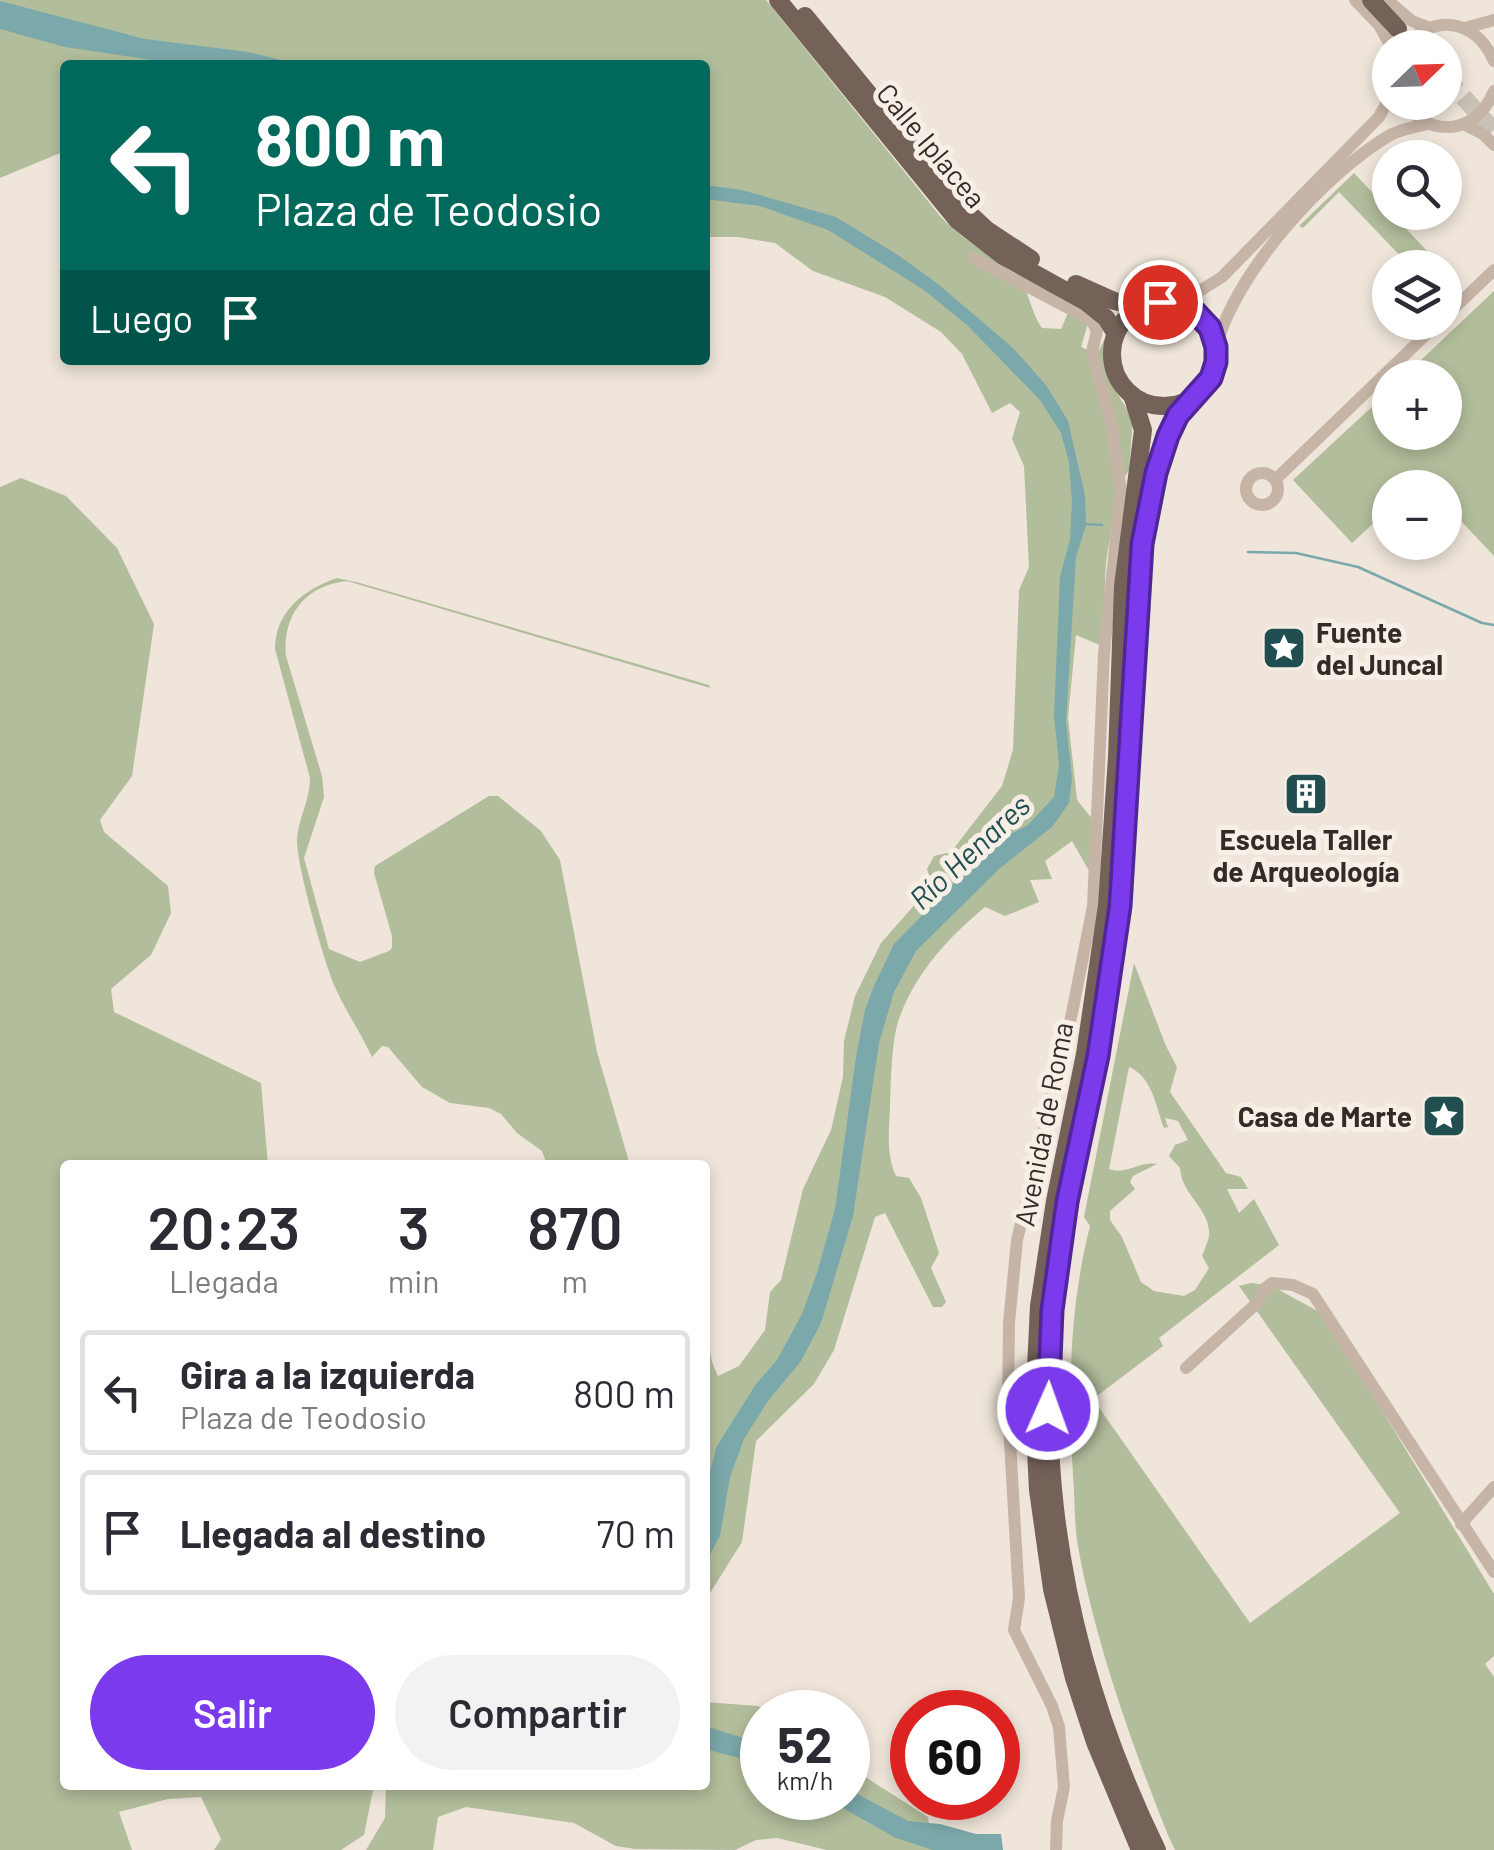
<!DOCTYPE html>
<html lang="es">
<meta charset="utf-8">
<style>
body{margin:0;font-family:Barlow,sans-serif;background:#f2f2f3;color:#2b2b33;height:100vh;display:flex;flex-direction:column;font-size:38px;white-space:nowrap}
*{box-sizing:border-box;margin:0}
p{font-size:32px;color:#7c7c81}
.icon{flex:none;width:55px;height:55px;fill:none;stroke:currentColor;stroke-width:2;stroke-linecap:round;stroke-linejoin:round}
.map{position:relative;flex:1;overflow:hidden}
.sheet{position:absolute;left:60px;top:1160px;width:650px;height:630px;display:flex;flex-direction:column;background:#fff;border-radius:10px;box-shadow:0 5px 15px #0003}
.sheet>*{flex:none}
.guide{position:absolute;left:60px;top:60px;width:650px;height:305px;border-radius:10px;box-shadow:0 5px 15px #0003;background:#00695c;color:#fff;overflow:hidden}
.needle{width:65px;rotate:67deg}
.tools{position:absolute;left:1372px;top:30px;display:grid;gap:20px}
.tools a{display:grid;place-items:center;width:90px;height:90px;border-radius:50%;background:#fff;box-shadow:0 5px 15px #0003;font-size:50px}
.speed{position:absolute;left:740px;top:1690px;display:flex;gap:20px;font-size:50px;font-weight:700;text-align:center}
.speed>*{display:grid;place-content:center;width:130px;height:130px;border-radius:50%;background:#fff;box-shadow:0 5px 15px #0003;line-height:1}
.speed small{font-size:25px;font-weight:400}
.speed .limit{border:15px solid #d22;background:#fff;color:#111}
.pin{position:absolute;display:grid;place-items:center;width:85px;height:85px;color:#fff;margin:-42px;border:5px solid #fff;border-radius:50%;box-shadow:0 2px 10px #0007}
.me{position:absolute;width:110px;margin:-55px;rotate:2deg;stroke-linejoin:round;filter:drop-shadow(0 0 8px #0008)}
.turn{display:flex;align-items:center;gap:35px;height:210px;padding:0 30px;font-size:45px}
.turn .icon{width:130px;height:130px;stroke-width:2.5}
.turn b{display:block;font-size:70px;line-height:85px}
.then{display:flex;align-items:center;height:95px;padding:0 30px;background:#0003;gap:20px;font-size:38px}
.eta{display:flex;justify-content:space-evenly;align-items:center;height:170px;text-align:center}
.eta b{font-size:60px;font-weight:600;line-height:70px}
.cta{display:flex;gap:20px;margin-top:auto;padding:20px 30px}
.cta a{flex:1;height:115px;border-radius:60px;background:#7c3aed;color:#fff;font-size:40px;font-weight:600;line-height:115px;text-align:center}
.cta a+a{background:#f2f2f3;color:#2b2b33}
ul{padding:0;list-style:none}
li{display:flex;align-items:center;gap:30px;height:125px;margin:0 20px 15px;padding:0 10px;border:5px solid #e1e1e2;border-radius:10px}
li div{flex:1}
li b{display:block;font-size:38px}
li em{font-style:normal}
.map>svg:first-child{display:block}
.green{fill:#b2bd9b;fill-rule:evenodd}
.water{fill:#7ba8aa}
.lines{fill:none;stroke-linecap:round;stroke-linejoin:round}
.stream{stroke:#7ba8aa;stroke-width:2.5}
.major-tunnel{stroke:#c9c0b6;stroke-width:18;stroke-dasharray:18 9;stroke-linecap:butt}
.minor{stroke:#c6b5a7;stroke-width:12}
.major{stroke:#746259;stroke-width:18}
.route-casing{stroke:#51269a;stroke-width:25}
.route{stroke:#7c3aed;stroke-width:18}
.labels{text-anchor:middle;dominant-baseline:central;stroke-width:10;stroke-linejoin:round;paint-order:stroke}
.street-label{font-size:28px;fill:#332b27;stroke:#f7efe6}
.poi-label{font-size:28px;font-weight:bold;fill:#332b27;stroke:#f7efe6;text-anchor:start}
.water-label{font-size:30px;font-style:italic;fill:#204e51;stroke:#f7efe6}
</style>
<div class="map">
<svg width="1494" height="1850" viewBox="0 0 1494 1850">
<rect width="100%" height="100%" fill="#efe5da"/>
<g class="green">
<path d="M 0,0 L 766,0 L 940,216 C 963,241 992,255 1017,277 C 1029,289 1031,313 1042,328 L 1061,329 L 1068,313 L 1088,323 L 1081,347 L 1097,354 L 1105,338 L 1106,366 L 1112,385 L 1133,419 L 1129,470 L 1118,489 L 1106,562 L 1102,646 L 1076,635 L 1068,718 L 1077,800 L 1093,820 L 1092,876 L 1072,841 L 1045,861 L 1052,879 L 1030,880 L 1039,902 L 1005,916 L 985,907 C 950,936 917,971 900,1016 C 891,1039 891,1083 890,1108 C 889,1133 886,1154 896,1176 L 909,1178 L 921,1198 L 939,1253 L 931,1268 L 946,1302 L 942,1307 L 933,1307 L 885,1213 L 875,1217 L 834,1350 L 814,1384 L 756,1441 L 742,1542 L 705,1601 L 705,1323 L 712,1362 L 718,1376 L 739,1366 L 765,1330 L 770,1292 L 781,1280 L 803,1189 L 831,1130 L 843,1077 L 844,1041 L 855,996 L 881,943 L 932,885 L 927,869 L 934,856 L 951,852 L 1002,786 L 1013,750 L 1019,590 L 1029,567 L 1024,466 L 1012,439 L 1020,412 L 1010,403 L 992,413 L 962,354 L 941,332 L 885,297 L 813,271 L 775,243 L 738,237 L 705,237 L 705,65 L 65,65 L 65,151 L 0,178 Z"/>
<polygon points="1354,173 1442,267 1411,267 1339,192 1303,228 1299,226"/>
<polygon points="1494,291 1494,556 1445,504 1445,488 1429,487 1421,479 1412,487 1390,488 1390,508 1352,543 1293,480 1390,390 1390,432 1445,432 1445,378 1403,377"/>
<polygon points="21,478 66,496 117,548 154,624 132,776 100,820 104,832 168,886 171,913 151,955 111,989 114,1012 261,1083 268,1165 65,1165 65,1785 374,1785 364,1835 341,1850 214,1850 221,1839 201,1797 168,1799 119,1812 132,1850 0,1850 0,487"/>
<path d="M 337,578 L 360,583 L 709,685 L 710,688 L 347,581 C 305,585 282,616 286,656 L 322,776 L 324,797 L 304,858 L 329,949 L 360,962 L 389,951 L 392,948 L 392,936 L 374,873 L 375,866 L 489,796 L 498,796 L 541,831 L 560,860 L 597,1052 L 630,1165 L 547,1165 L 542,1151 L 517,1133 L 501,1114 L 489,1108 L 450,1103 L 422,1087 L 388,1047 L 382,1046 L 372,1057 C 361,1033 346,1012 336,989 C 325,966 295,860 297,838 C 299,817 310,800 310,778 L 275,649 C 275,612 304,589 337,578 Z"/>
<path d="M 1134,963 L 1166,1046 L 1177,1067 L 1170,1092 L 1226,1173 L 1241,1177 L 1248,1189 L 1227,1189 L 1239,1213 L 1254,1199 L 1279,1245 L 1159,1338 L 1163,1346 L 1093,1399 L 1250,1623 L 1400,1513 L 1239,1286 L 1251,1283 L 1272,1286 L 1323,1314 L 1494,1594 L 1494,1656 L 1485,1664 L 1494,1677 L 1494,1850 L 1175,1850 L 1168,1835 C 1133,1748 1096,1643 1079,1552 C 1074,1527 1075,1501 1073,1476 C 1068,1390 1069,1309 1090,1226 L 1084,1217 ZM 1129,1067 C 1153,1077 1156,1108 1164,1128 L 1168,1127 L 1165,1118 L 1178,1121 L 1188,1140 L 1175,1145 L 1169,1156 L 1180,1168 C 1182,1195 1207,1206 1209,1231 C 1210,1238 1205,1248 1202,1256 L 1209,1268 L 1195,1290 L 1184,1296 L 1154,1291 L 1141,1282 L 1122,1237 L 1110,1220 L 1110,1211 L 1135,1189 L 1130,1182 L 1133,1176 L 1157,1164 C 1139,1161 1128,1175 1109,1169 Z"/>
<polygon points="705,1702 758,1706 768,1712 762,1712 762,1798 848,1798 848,1766 928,1817 933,1850 827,1850 777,1838 756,1840 735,1850 635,1849 616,1846 574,1823 466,1807 438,1817 433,1850 366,1850 385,1818 386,1785 705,1785"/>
</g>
<g class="water">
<polygon points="0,1 145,39 248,52 301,65 186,65 65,47 0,29"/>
<polygon points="705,185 742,190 836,217 898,255 938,284 1013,348 1046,385 1068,421 1085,495 1086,525 1076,557 1072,622 1066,721 1072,779 1069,803 1052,827 999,869 916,951 894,992 879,1043 853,1216 821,1323 801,1361 768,1401 744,1439 730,1477 720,1536 705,1564 705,1489 717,1446 756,1384 777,1360 802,1314 817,1273 835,1209 856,1057 865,1010 874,986 894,944 995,842 1028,825 1054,797 1059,765 1054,715 1060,577 1070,539 1072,502 1069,462 1061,433 1040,400 968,326 924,290 828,230 760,206 705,199"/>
<polygon points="705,1726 762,1744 762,1764 705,1749"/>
<polygon points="848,1789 908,1821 940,1824 976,1834 1001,1834 1003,1850 933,1850 896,1838 825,1798 848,1798"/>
</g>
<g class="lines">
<g class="stream">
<polyline points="1083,524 1102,525"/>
<polyline points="1248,552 1296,553 1358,567 1482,623 1494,625"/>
</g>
<polyline class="major-tunnel" points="1445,77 1494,131"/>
<g class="minor">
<polyline points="1355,0 1379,25 1392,48"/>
<polyline points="1387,0 1412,21 1428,27"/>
<polyline points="1465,28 1494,20"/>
<path d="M 1402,48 C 1433,13 1475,18 1494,61"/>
<path d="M 1401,102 C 1431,138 1475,136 1494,91"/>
<polyline points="1463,124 1483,134 1494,145"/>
<polyline points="973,258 1091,320 1097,331 1092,352 1111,422 1121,490 1104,654 1093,906 1072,1013 1017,1240 1009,1323 1008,1407 1019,1598 1014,1630 1052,1706 1059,1727 1064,1787 1057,1821 1056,1850"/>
<polyline points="1179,304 1222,277 1379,117 1390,97"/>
<polyline points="1445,317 1494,270"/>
<path d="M 1216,347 C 1236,272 1323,175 1390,135 C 1401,129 1415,127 1427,124"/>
<circle cx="1262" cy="489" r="16"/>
<polyline points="1276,479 1439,322"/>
<polyline points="1186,1368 1257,1303 1264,1289 1272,1283 1293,1285 1313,1294 1494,1572"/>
<polyline points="1461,1524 1494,1487"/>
</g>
<g class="major">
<polyline points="778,0 958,221 1003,256 1086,302 1106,318 1116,334"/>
<polyline points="1371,0 1398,29"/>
<polyline points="805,16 958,203 987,230 1031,259"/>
<polyline points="1076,284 1114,301 1141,307"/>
<circle cx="1164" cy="354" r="52"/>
<polyline points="1132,395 1143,430 1123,586 1117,757 1107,905 1085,1054 1055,1201 1039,1306 1034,1410 1038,1490 1052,1589 1074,1678 1095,1742 1140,1850"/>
<path d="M 1157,1850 C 1101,1735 1065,1616 1053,1489 C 1044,1393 1051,1297 1067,1202 C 1083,1112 1105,1025 1116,934 C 1125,862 1129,788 1132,715 C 1136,619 1130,481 1190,400"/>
</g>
</g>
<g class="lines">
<defs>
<polyline id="route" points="1048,1409 1052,1310 1067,1202 1098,1056 1120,906 1142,544 1156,473 1168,436 1178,415 1211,378 1216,362 1216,347 1210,328 1196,313 1179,304 1160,302"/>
</defs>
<use href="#route" class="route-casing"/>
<use href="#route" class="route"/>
</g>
<defs>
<symbol id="sight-square" viewBox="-11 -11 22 22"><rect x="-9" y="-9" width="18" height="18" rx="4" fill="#204e51" stroke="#f7efe6"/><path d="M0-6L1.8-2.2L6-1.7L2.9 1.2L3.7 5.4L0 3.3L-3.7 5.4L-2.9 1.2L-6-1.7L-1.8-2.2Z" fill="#fff"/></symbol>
<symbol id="building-square" viewBox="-11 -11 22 22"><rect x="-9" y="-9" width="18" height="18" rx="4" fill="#204e51" stroke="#f7efe6"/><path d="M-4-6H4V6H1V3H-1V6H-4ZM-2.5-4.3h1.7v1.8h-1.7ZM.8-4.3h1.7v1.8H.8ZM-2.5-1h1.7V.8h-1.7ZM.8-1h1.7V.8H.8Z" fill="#fff"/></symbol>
</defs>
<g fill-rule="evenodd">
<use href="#sight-square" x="1259" y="623" width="50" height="50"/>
<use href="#building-square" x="1281" y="769" width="50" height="50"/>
<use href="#sight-square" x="1419" y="1091" width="50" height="50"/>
</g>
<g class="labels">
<g class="street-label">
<text transform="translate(932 145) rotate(50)">Calle Iplacea</text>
<text transform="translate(1043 1124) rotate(-79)">Avenida de Roma</text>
</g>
<g class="poi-label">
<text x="1316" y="632">Fuente<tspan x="1316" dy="32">del Juncal</tspan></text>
<text x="1306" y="839" text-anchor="middle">Escuela Taller<tspan x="1306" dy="32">de Arqueología</tspan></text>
<text x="1412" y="1116" text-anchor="end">Casa de Marte</text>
</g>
<g class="water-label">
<text transform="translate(969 851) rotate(-43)">Río Henares</text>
</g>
</g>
</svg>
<div class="tools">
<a><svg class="needle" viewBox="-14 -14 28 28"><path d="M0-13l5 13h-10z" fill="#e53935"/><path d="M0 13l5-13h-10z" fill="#7c7c81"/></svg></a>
<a><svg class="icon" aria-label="search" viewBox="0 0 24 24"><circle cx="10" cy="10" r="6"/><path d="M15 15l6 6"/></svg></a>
<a><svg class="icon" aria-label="layers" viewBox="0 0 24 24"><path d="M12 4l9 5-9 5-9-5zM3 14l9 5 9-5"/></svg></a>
<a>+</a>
<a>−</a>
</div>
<div class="speed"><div>52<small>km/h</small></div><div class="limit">60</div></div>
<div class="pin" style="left:1160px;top:302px;background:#d93025"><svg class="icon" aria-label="arrive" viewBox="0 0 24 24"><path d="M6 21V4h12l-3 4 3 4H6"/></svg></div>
<svg class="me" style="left:1048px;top:1409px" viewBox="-20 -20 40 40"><circle r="17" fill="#7c3aed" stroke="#fff" stroke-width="3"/><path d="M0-11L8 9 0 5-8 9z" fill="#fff"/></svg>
<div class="guide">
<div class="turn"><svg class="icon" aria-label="left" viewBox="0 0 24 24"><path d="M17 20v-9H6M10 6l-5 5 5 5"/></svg><div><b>800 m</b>Plaza de Teodosio</div></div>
<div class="then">Luego<svg class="icon" aria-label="arrive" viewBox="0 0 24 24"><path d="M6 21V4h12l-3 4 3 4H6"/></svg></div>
</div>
<section class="sheet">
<div class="eta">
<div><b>20:23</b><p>Llegada</p></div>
<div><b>3</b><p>min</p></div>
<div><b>870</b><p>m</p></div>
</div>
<ul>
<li><svg class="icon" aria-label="left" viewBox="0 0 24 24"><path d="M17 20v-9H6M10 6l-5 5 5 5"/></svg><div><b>Gira a la izquierda</b><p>Plaza de Teodosio</p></div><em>800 m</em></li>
<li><svg class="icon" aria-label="arrive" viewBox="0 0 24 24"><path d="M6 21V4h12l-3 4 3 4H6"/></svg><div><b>Llegada al destino</b></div><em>70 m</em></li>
</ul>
<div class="cta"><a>Salir</a><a>Compartir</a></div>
</section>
</div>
